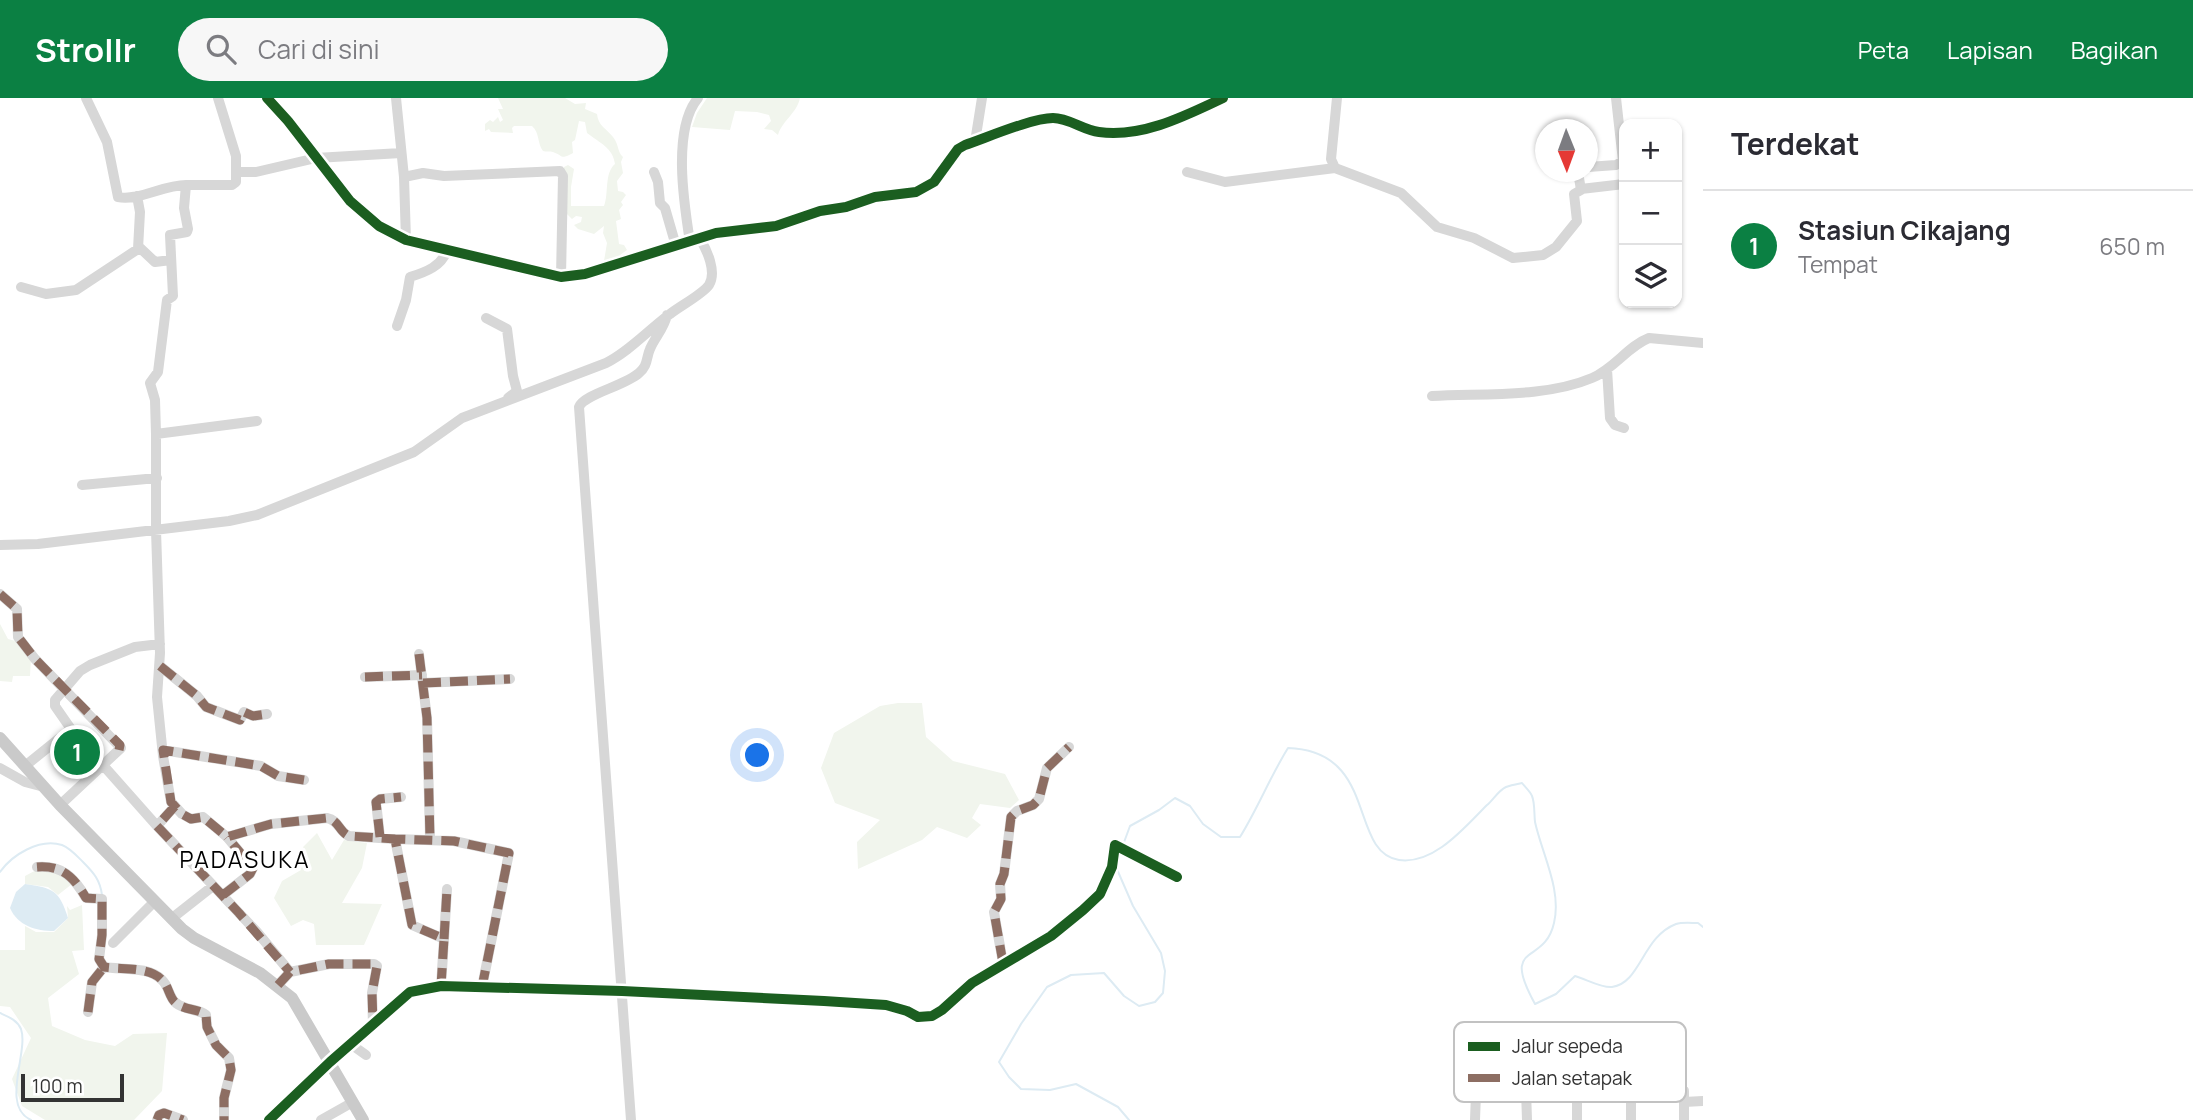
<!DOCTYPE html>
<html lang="id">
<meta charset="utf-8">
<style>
:root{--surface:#fff;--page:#f7f7f7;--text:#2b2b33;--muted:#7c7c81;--line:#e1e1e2;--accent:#0b8043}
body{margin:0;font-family:Manrope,sans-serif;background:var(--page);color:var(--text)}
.controls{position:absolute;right:21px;top:21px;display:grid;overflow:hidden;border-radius:14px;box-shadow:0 2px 5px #0004}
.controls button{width:63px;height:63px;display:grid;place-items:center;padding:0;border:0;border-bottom:2px solid var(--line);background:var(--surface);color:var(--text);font:35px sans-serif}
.compass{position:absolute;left:1535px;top:21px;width:63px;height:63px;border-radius:50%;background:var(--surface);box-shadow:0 2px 5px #0004;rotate:179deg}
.scale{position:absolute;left:21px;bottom:18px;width:103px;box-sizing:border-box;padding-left:7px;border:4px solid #333;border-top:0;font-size:19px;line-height:24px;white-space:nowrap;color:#333;-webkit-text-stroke:5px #fff;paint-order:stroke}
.you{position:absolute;left:758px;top:658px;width:24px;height:24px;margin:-18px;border:5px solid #fff;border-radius:50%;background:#1a73e8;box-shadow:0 0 0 10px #1a73e833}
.badge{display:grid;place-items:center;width:46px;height:46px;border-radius:50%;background:var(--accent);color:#fff;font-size:23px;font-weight:700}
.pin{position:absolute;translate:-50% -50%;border:4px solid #fff;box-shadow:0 2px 7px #0006}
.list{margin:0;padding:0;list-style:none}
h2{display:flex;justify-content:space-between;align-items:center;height:91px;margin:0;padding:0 28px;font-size:30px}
h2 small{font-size:23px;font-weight:400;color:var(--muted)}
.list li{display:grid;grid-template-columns:46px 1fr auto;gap:21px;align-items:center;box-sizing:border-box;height:112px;padding:0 28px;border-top:2px solid var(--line)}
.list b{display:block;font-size:26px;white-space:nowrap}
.list p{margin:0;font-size:23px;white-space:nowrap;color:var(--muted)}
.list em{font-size:23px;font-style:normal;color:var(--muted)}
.icon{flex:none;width:38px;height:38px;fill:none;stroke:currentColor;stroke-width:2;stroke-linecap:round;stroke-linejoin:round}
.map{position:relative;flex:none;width:1703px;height:1022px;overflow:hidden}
header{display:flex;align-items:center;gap:42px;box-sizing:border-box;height:98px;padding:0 35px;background:var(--accent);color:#fff}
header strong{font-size:33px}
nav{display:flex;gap:38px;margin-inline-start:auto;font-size:24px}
.search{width:490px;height:63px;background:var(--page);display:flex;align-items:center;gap:18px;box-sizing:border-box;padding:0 24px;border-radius:38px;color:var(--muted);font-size:26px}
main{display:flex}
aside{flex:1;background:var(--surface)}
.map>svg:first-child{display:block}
.green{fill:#f1f5ed}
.water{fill:#ddebf3}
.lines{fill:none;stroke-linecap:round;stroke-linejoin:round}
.stream{stroke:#ddebf3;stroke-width:2}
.minor{stroke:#d7d7d7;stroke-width:10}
.major{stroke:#cacaca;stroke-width:12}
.quiet{stroke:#8d6e63;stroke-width:9;stroke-dasharray:18 9;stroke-linecap:butt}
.cycleway-casing{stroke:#fff;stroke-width:15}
.cycleway{stroke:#1b5e20;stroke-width:10}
.labels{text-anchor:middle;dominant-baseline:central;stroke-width:7;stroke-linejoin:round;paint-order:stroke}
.quarter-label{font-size:23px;letter-spacing:2px;fill:#000;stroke:#fff}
.key{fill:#fff;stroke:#c2c2c2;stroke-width:2}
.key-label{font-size:19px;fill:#333}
</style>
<header>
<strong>Strollr</strong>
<div class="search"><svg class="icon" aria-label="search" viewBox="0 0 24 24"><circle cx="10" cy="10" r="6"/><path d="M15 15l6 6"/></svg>Cari di sini</div>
<nav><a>Peta</a><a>Lapisan</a><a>Bagikan</a></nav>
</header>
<main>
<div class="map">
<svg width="1703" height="1022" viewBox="0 0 1703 1022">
<rect width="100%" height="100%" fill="#fff"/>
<path class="green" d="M498,0H565L575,6L586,5L585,11L597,16C598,28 607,31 613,39C619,46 617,54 623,59L621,64L623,75L617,83L618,93L623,94L626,97L621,104L623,107L619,112L621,121L616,123L619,146L624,147L627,152L620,157L618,163L603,169L607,145L603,135L604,128L594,136L578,131L574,127L581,124L582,119L576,118L572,121L566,115L564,72V69L568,67L574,71L571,89V108H604C609,96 604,75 615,66C613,50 600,45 587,35L585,24L579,23L575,42L572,44L573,55C560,62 564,58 553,54C550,53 546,54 543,53C537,45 540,35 532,28H514L512,30L513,35L491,34L489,31L485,33V26L490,22L493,24L498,19L500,24L503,22L498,11H503Z
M707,0H800C797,15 782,23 778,37L772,32L764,31L771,23L769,17L757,14L735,13L730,32L692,29L697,15Z
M0,526L8,541L23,545L31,560L30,578H13L12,584L0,583Z
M898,605H922L926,639L953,663L1005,676L1019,702L1010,710L980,706L972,720L981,727L967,740L937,729L922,742L858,771L857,744L880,722L835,705L821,670L834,635L880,608Z
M317,735L332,762L344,742L367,745L362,770L342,805L382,806L364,847H316L314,826L303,822L291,828L274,800L282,783L301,772L303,749Z
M42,769L58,774L72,786L58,797L48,789L25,786V778Z
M82,807L84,852L72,853L79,876L48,900L52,928L85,942L115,948L133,936L167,935L162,993L134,1022H45L22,1008L12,981L31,940L10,909L0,908V852H25V828L36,834H54L68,820L67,808L70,812Z"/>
<path class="water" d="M25,786C53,790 59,792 68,820L54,833C36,833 18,828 10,810L16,794Z"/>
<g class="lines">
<path class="stream" d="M1123,747L1130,728L1159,712L1175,700L1190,708L1203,726L1221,739H1240C1258,710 1270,679 1288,650C1379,653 1348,754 1399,762C1434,767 1465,729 1487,707C1493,702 1499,692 1506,689C1511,687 1517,686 1522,685C1525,689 1530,693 1532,698C1535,705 1534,716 1535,724C1542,756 1562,792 1554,825C1544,869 1500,842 1535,906L1556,896L1575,878C1586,881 1601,890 1612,889C1641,885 1642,839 1676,826C1682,824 1691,825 1698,825L1703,829
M1116,769L1133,808L1161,855L1165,873L1163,895L1155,904L1139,908L1124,898L1104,875L1071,877L1047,889L1021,926L999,964L1009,979L1021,991L1050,992L1076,986L1118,1009L1129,1022
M0,774C12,757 39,740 62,747C70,750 77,758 83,764C94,775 100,782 102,797
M0,915C9,919 17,922 21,931C29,954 0,1008 31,1022"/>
<path class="minor" d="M86,0L107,44L118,99C139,103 163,87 186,87
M218,0L236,58V84L232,87H186L184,110L188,131L187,134L170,137L173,198L167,202L158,274L150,285L155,302L156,336V432L160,555L157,599L163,658L171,704L182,716L191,721L203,719L227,739L271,726L327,720C339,722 339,734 349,738L395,741
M267,0L288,23L350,103L379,128L406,142L561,179L585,176L716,135L776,128L820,113L846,109L875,99L916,94L934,84L958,51L965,47C986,40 1032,20 1053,20C1069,20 1083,32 1099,34C1142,40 1185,18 1223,0
M396,0L404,79L406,142
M1337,0L1331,61L1335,70L1401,95L1437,129L1474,140L1513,160L1543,157L1556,149L1577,123L1574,96L1581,92L1578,74
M975,44L982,0
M1588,69L1616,67L1623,63L1616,0
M238,74H256L316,60L401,55
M654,74L658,84L660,105L665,110L676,148
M1187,74L1225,84L1335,70
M404,79L423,75L444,78L560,73L563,78L561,179
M1581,91L1624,86
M690,144C684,106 672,31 698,0
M139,149L155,164L171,162
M21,189L46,196L76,192L138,151L140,114L137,98
M486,220L507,231L513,278L517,293L508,300
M397,228L406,202L410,179C426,174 442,168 447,152
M1607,271L1610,320L1615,327L1624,330
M1432,298C1482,295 1545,300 1592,280C1614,271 1628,248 1649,240L1703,245
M156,336L257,323
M82,387L157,380
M0,447L38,446L229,423L257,417L414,354L462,320L606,265C630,253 648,232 670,216C680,208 703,196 709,187C717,174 707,152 700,141
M0,496L17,511L18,539L35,561L121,650L60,707
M160,546L135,549L90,567L80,573L55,602V608L71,631L157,728L257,834L290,874
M419,556L427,620L430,741
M160,568L197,598L206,609L240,622L244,614L253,618L267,616
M365,579L422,577
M423,585L510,581
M163,652L261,668L278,678L304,682
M25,668L71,631
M0,670L25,684L44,689
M157,728L175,708
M380,739L376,704L380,701L401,699
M37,769C62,767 74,779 86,800L102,801V837L99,861L104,869C122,872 149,868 162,882C169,888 169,900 176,905C186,913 197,910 206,917L207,929L216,947L229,960L231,972L224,1000V1022
M223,797L250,776L253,770L227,739
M171,821L213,788
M444,841L447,791
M113,845L154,804
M1003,865L994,814L1001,801L1000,786L1004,776L1011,719L1017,713L1033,707L1039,701L1047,670L1069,649
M278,887L290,874L329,866H374L377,868L372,895L373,926
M441,888L444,841L412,827L395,741L454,743L509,755L482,889
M88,914L92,884L104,869
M352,947L366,957
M1526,992L1527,1022
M1577,992V1022
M1631,992V1022
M1684,1004L1703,1003
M157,1022L159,1017L164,1015L183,1022
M269,1022L330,964L410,894L441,888L622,893L824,903L886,907L907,913L918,919L932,918L942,912L972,885L1051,838L1083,812L1100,796L1112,769L1115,747L1177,779
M321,1022L353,1004
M631,1022L579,309C584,296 625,288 639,275C648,268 646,260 650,251C655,239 664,231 667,217
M1475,1022L1476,995L1483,992L1672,991L1684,993V1022"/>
<path class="major" d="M0,640L60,707L182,831L194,840L260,875L292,900L363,1022"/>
<path class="quiet" d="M0,496L17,511L18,539L35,561L120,647L119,652
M419,556L427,620L430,741
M160,568L197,598L206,609L240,622L244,614L253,618L267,616
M365,579L422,577
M423,585L510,581
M304,682L278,678L261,668L163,652L171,704L182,716L191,721L203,719L227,739L271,726L327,720C339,722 339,734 349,738L395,741
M175,708L157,728L239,815L290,874
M380,739L376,704L380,701L401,699
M37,769C62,767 74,779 86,800L102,801V837L99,861L104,869C122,872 149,868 162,882C169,888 169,900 176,905C186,913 197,910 206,917L207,929L216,947L229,960L231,972L224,1000V1022
M223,797L250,776L253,770L227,739
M444,841L447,791
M1003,865L994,814L1001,801L1000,786L1004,776L1011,719L1017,713L1033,707L1039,701L1047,670L1069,649
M278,887L290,874L329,866H374L377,868L372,895L373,926
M441,888L444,841L412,827L395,741L454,743L509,755L482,889
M88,914L92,884L104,869
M157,1022L159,1017L164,1015L183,1022"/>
<g class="cycleway-casing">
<path id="cycleway" d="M267,0L288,23L350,103L379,128L406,142L561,179L585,176L716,135L776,128L820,113L846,109L875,99L916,94L934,84L958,51L965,47C986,40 1032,20 1053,20C1069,20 1083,32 1099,34C1142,40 1185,18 1223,0
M269,1022L330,964L410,894L441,888L622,893L824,903L886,907L907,913L918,919L932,918L942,912L972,885L1051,838L1083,812L1100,796L1112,769L1115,747L1177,779"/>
</g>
<use href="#cycleway" class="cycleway"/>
</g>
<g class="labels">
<g class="quarter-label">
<text x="245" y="761">PADASUKA</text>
</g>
</g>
<rect x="1454" y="924" width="232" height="80" rx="10" class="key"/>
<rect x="1468" y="944" width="32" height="9" fill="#1b5e20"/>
<rect x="1468" y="976" width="32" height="8" fill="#8d6e63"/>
<g class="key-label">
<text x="1512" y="955">Jalur sepeda</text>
<text x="1512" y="987">Jalan setapak</text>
</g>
</svg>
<div class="controls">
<button>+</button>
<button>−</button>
<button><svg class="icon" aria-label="layers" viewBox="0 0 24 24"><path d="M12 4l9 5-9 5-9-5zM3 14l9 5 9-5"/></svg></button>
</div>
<svg class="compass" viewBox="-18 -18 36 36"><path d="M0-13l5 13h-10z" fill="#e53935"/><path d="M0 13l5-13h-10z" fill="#7c7c81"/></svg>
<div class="scale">100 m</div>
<div class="you"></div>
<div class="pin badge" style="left:77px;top:654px">1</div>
</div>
<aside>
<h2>Terdekat<small></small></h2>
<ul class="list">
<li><span class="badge">1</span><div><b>Stasiun Cikajang</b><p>Tempat</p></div><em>650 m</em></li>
</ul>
</aside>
</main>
